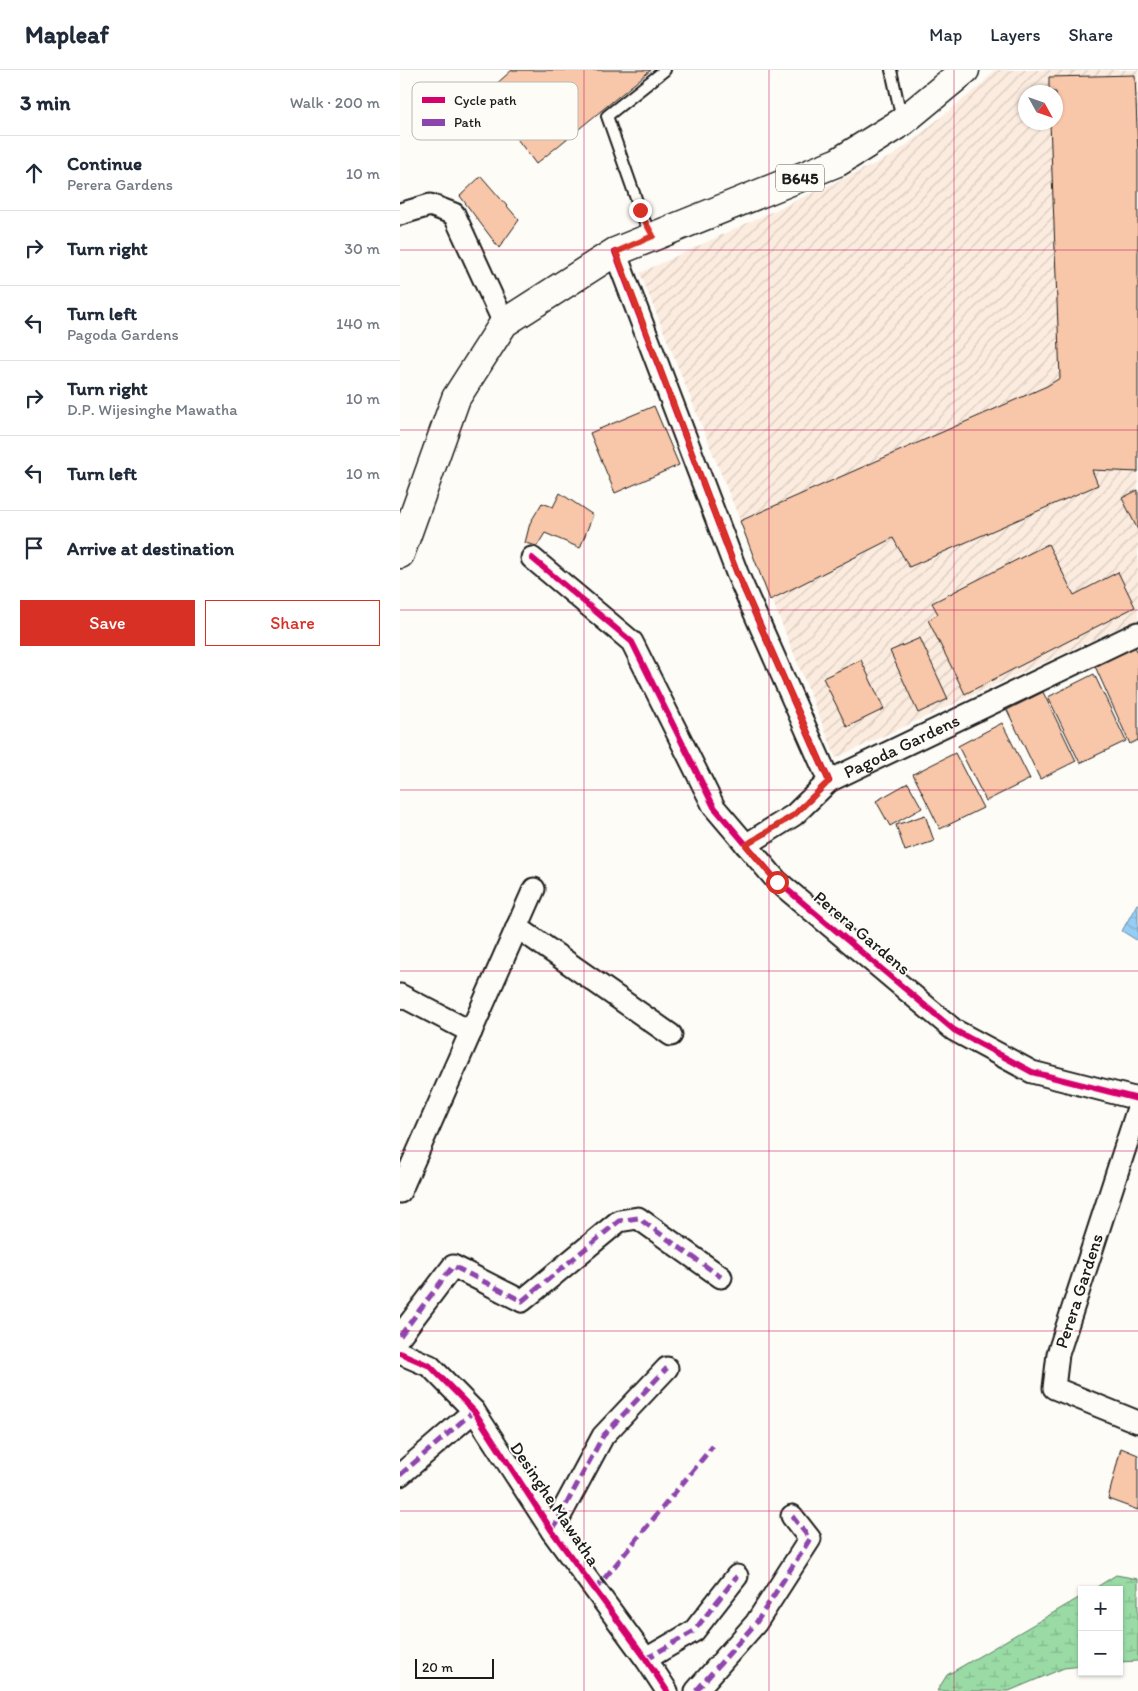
<!DOCTYPE html>
<meta charset="utf-8">
<style>
:root{--surface:#fff;--page:#f6f6f7;--text:#1f2937;--muted:#747a83;--line:#e0e1e3;--accent:#d93025}
body{margin:0;font-family:Itim,sans-serif;background:var(--page);color:var(--text)}
.controls{position:absolute;right:15px;bottom:15px;display:grid;overflow:hidden;border-radius:0px;box-shadow:0 1px 4px #0004}
.controls button{width:45px;height:45px;display:grid;place-items:center;padding:0;border:0;border-bottom:1px solid var(--line);background:var(--surface);color:var(--text);font:25px sans-serif}
.compass{position:absolute;left:618px;top:15px;width:45px;height:45px;border-radius:50%;background:var(--surface);box-shadow:0 1px 4px #0004;rotate:130deg}
.scale{position:absolute;left:15px;bottom:12px;width:79px;box-sizing:border-box;padding-left:5px;border:2px solid #1c1c1c;border-top:0;font-size:14px;line-height:18px;white-space:nowrap;color:#1c1c1c;-webkit-text-stroke:4px #fdfcf7;paint-order:stroke}
.stop{position:absolute;width:15px;height:15px;margin:-11px;border:4px solid #d93025;border-radius:50%;background:#fff}
.stop.end{background:#d93025;border-color:#fff;box-shadow:0 1px 5px #0008}
.list{margin:0;padding:0;list-style:none}
h2{display:flex;justify-content:space-between;align-items:center;height:65px;margin:0;padding:0 20px;font-size:21px}
h2 small{font-size:16px;font-weight:400;color:var(--muted)}
.list li{display:grid;grid-template-columns:32px 1fr auto;gap:15px;align-items:center;box-sizing:border-box;height:75px;padding:0 20px;border-top:1px solid var(--line)}
.list b{display:block;font-size:19px;white-space:nowrap}
.list p{margin:0;font-size:16px;white-space:nowrap;color:var(--muted)}
.list em{font-size:16px;font-style:normal;color:var(--muted)}
.actions{display:flex;gap:10px;padding:15px 20px}
.actions a{flex:1;padding:11px 0;border:1px solid var(--accent);border-radius:0px;text-align:center;font-size:18px;color:var(--accent)}
.actions .main{background:var(--accent);color:#fff}
.icon{flex:none;width:28px;height:28px;fill:none;stroke:currentColor;stroke-width:2;stroke-linecap:round;stroke-linejoin:round}
.map{position:relative;flex:none;width:738px;height:1621px;overflow:hidden}
header{display:flex;align-items:center;gap:30px;box-sizing:border-box;height:70px;padding:0 25px;background:var(--surface);border-bottom:1px solid var(--line)}
header strong{font-size:24px}
nav{display:flex;gap:28px;margin-inline-start:auto;font-size:18px}
main{display:flex}
aside{flex:1;background:var(--surface)}
.map>svg:first-child{display:block}
.industrial{fill:url(#industrial-furrows);fill-rule:evenodd}
.wetland{fill:url(#wetland-marsh);stroke:#5a7b60}
.water{fill:url(#water-waves);stroke:#65869e}
.building{fill:#f8c6a8;stroke:#1c1c1c}
.lines{fill:none;stroke-linecap:round;stroke-linejoin:round}
.service-casing{stroke:#1c1c1c;stroke-width:14}
.minor-casing{stroke:#1c1c1c;stroke-width:25}
.primary-casing{stroke:#1c1c1c;stroke-width:31}
.service{stroke:#fdfcf7;stroke-width:10}
.minor{stroke:#fdfcf7;stroke-width:21}
.primary{stroke:#fdfcf7;stroke-width:28}
.quiet{stroke:#8e44ad;stroke-width:5;stroke-dasharray:10 5;stroke-linecap:butt}
.cycleway-casing{stroke:#fdfcf7;stroke-width:9}
.cycleway{stroke:#d6006c;stroke-width:6}
.route{stroke:#d93025;stroke-width:6}
.grid{fill:none;stroke:#c2185b;stroke-width:1;stroke-opacity:0.55}
.labels{text-anchor:middle;dominant-baseline:central;stroke-width:4;stroke-linejoin:round;paint-order:stroke}
.shield{fill:#fdfcf7;stroke:#605f5e;stroke-width:1}
.shield-label{font-size:16px;font-weight:bold;fill:#1c1c1c}
.street-label{font-size:18px;fill:#1c1c1c;stroke:#fdfcf7}
.key{fill:#fdfcf7;stroke:#bab9b5;stroke-width:1}
.key-label{font-size:14px;fill:#1c1c1c}
</style>
<header>
<strong>Mapleaf</strong>
<nav><a>Map</a><a>Layers</a><a>Share</a></nav>
</header>
<main>
<aside>
<h2>3 min<small>Walk · 200 m</small></h2>
<ul class="list">
<li><svg class="icon" aria-label="ahead" viewBox="0 0 24 24"><path d="M12 20V5M6 11l6-6 6 6"/></svg><div><b>Continue</b><p>Perera Gardens</p></div><em>10 m</em></li>
<li><svg class="icon" aria-label="right" viewBox="0 0 24 24"><path d="M7 20v-9h11M14 6l5 5-5 5"/></svg><div><b>Turn right</b></div><em>30 m</em></li>
<li><svg class="icon" aria-label="left" viewBox="0 0 24 24"><path d="M17 20v-9H6M10 6l-5 5 5 5"/></svg><div><b>Turn left</b><p>Pagoda Gardens</p></div><em>140 m</em></li>
<li><svg class="icon" aria-label="right" viewBox="0 0 24 24"><path d="M7 20v-9h11M14 6l5 5-5 5"/></svg><div><b>Turn right</b><p>D.P. Wijesinghe Mawatha</p></div><em>10 m</em></li>
<li><svg class="icon" aria-label="left" viewBox="0 0 24 24"><path d="M17 20v-9H6M10 6l-5 5 5 5"/></svg><div><b>Turn left</b></div><em>10 m</em></li>
<li><svg class="icon" aria-label="arrive" viewBox="0 0 24 24"><path d="M6 21V4h12l-3 4 3 4H6"/></svg><div><b>Arrive at destination</b></div></li>
</ul>
<div class="actions"><a class="main">Save</a><a>Share</a></div>
</aside>
<div class="map">
<svg width="738" height="1621" viewBox="0 0 738 1621">
<defs>
<pattern id="industrial-furrows" width="10" height="10" patternUnits="userSpaceOnUse" patternTransform="scale(1.25)"><rect width="10" height="10" fill="#fcecdf"/><path d="M-1 1l2-2M0 10L10 0M9 11l2-2" fill="none" stroke="#d7cabf"/></pattern>
<pattern id="wetland-marsh" width="20" height="14" patternUnits="userSpaceOnUse" patternTransform="scale(1.25)"><rect width="20" height="14" fill="#99daa5"/><path d="M1 5h8M5 5V1M11 12h8M15 12V8" fill="none" stroke="#83ba8d"/></pattern>
<pattern id="water-waves" width="16" height="10" patternUnits="userSpaceOnUse" patternTransform="scale(1.25)"><rect width="16" height="10" fill="#95cdf4"/><path d="M0 5q4-4 8 0t8 0" fill="none" stroke="#80afd1"/></pattern>
</defs>
<rect width="100%" height="100%" fill="#fdfcf7"/>
<filter id="ink" filterUnits="userSpaceOnUse"><feTurbulence type="fractalNoise" baseFrequency=".02" numOctaves="2"/><feDisplacementMap in="SourceGraphic" scale="10" xChannelSelector="R" yChannelSelector="G"/><feConvolveMatrix kernelMatrix="1 2 1 2 8 2 1 2 1" color-interpolation-filters="sRGB"/></filter>
<g filter="url(#ink)">
<path class="industrial" d="M595,0H738V549L436,688L240,203L494,85L581,15ZM626,22H656V52H626Z"/>
<path class="wetland" d="M716,1505L738,1509V1591L719,1592V1520H692Z
M682,1526V1596L664,1598L609,1621H537L547,1605Z"/>
<path class="water" d="M737,834H738V871L722,861Z"/>
<path class="building" d="M112,0H251L136,94L84,25Z
M735,5L738,82V402L692,400L698,415L509,497L493,468L370,530L340,451L647,316L660,308L650,52H656V22H649V7Z
M81,106L119,150L99,178L60,126Z
M254,336L279,395L215,423L190,363Z
M738,420V460L722,428Z
M160,423L193,445L180,478L145,463L137,476L125,473L130,453L142,433L153,437Z
M648,474L674,525L718,502L735,537L565,624L528,550L538,544L532,533Z
M520,568L548,629L518,643L490,581Z
M734,575L738,583V670L730,674L694,594Z
M461,590L484,639L447,657L423,608Z
M694,604L726,671L680,693L648,627Z
M643,622L676,691L640,709L607,640Z
M602,653L630,709L586,731L558,676Z
M555,683L583,738L540,759L513,704Z
M508,713L522,738L490,756L476,731Z
M525,745L534,771L505,781L496,755Z
M721,1378L738,1385V1440L708,1429Z"/>
<g class="lines">
<g class="service-casing">
<path id="service" d="M491,0L502,50
M252,166L239,140H240L207,46L265,0"/>
</g>
<g class="minor-casing">
<g id="minor">
<path d="M0,144L30,135L54,144L104,253"/>
<path d="M215,182L337,503L429,711"/>
<path d="M132,488L232,572L314,737L377,811L554,960L632,1002L738,1029"/>
<path id="s1" d="M346,775L394,745L429,711L738,563"/>
<path d="M117,857L271,965"/>
<path d="M0,925L71,962"/>
<path d="M738,1038L658,1284L654,1318L738,1352"/>
<path d="M0,1122L134,819"/>
<path d="M0,1266L53,1196L122,1231L219,1151L238,1148L321,1207"/>
<path d="M0,1283L30,1296L74,1341L152,1461L246,1589L267,1621"/>
<path d="M0,1405L74,1341"/>
<path d="M152,1461L203,1366L267,1298"/>
<path d="M246,1589L294,1561L337,1506"/>
<path d="M296,1621L356,1553L410,1469L392,1446"/>
</g>
</g>
<g class="primary-casing">
<path id="primary" d="M0,484L56,328L104,253L215,182L438,92L502,52L565,0"/>
</g>
<use href="#service" class="service"/>
<use href="#minor" class="minor"/>
<use href="#primary" class="primary"/>
<path class="quiet" d="M346,775L394,745L429,711
M0,1266L53,1196L122,1231L219,1151L238,1148L321,1207
M0,1405L74,1341
M152,1461L203,1366L267,1298
M195,1520L313,1376
M246,1589L294,1561L337,1506
M296,1621L356,1553L410,1469L392,1446"/>
<g class="cycleway-casing">
<path id="cycleway" d="M215,182L337,503L429,711
M132,488L232,572L314,737L377,811L554,960L632,1002L738,1029
M0,1283L30,1296L74,1341L152,1461L246,1589L267,1621"/>
</g>
<use href="#cycleway" class="cycleway"/>
</g>
</g>
<g class="lines" filter="url(#ink)">
<path class="route" d="M240,140H239L253,166L216,182L337,503L429,711L394,745L346,775L377,812"/>
</g>
<path class="grid" d="M184,0V1621M369,0V1621M554,0V1621M0,180H738M0,360H738M0,540H738M0,720H738M0,901H738M0,1081H738M0,1261H738M0,1441H738"/>
<g class="labels">
<rect class="shield" x="376" y="94.5" width="48" height="27" rx="4"/>
<g class="shield-label">
<text x="400" y="108">B645</text>
</g>
<g class="street-label">
<text stroke="none"><textPath href="#s1" startOffset="186">Pagoda Gardens</textPath></text>
<text transform="translate(462 863) rotate(40)">Perera Gardens</text>
<text transform="translate(679 1221) rotate(-72)">Perera Gardens</text>
<text transform="translate(155 1434) rotate(56)">Desinghe Mawatha</text>
</g>
</g>
<rect x="12" y="12" width="166" height="58" rx="8" class="key"/>
<rect x="22" y="27" width="23" height="6" fill="#d6006c"/>
<rect x="22" y="49" width="23" height="7" fill="#8e44ad"/>
<g class="key-label">
<text x="54" y="35">Cycle path</text>
<text x="54" y="57">Path</text>
</g>
</svg>
<div class="controls">
<button>+</button>
<button>−</button>
</div>
<svg class="compass" viewBox="-18 -18 36 36"><path d="M0-13l5 13h-10z" fill="#e53935"/><path d="M0 13l5-13h-10z" fill="#747a83"/></svg>
<div class="scale">20 m</div>
<div class="stop" style="left:377px;top:812px"></div>
<div class="stop end" style="left:240px;top:140px"></div>
</div>
</main>
